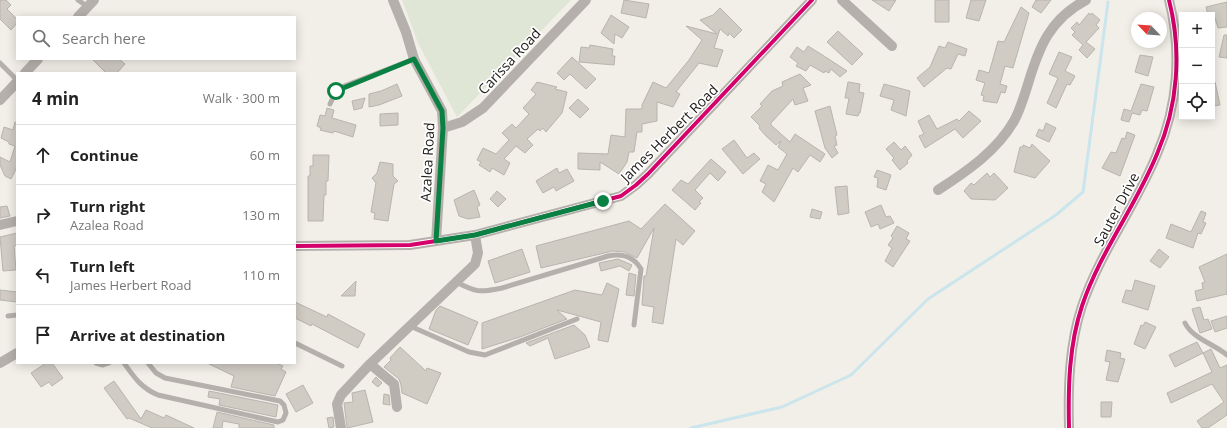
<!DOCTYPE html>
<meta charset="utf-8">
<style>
:root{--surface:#fff;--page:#f6f6f6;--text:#222;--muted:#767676;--line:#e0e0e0}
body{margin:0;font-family:"Open Sans",sans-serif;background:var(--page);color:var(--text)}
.controls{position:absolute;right:12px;top:12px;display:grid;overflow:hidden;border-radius:0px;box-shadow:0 2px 10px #0003}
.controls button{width:36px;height:36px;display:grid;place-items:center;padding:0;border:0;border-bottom:1px solid var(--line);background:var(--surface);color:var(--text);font:20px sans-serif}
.compass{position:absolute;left:1131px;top:12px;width:36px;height:36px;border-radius:50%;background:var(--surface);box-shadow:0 2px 10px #0003;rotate:295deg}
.stop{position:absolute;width:12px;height:12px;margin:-9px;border:3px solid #0b8043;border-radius:50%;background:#fff}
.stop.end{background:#0b8043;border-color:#fff;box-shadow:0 1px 4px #0008}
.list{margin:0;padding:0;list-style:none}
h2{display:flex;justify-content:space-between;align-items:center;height:52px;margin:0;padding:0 16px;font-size:17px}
h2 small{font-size:13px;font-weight:400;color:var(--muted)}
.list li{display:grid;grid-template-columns:26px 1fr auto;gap:12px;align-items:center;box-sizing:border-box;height:60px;padding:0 16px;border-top:1px solid var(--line)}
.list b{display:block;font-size:15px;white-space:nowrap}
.list p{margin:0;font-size:13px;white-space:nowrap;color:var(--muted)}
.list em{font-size:13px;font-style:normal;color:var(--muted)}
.icon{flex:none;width:22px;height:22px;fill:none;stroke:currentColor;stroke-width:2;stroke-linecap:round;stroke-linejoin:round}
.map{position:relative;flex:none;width:1227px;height:428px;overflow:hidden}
.search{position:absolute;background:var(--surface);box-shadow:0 2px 10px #0003;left:16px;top:16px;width:280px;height:44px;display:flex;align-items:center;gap:10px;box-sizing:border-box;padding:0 14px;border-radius:0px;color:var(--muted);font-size:15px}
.panel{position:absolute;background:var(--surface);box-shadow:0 2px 10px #0003;left:16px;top:72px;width:280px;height:292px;border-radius:0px}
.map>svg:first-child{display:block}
.green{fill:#dfe6d5}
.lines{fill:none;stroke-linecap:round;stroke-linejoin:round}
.stream{stroke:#cae5ec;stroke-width:3}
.building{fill:#d0cbc3;stroke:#b7b5af}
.lane{stroke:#b6b0ac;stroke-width:5}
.street{stroke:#b6b0ac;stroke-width:10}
.cycleway-casing{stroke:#fff;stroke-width:6}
.cycleway{stroke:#d6006c;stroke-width:4}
.route{stroke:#0b8043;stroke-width:5}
.labels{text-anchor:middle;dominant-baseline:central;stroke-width:3.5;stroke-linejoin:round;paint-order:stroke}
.street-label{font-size:14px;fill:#23211d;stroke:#fff}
</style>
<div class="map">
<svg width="1227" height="428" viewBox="0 0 1227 428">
<rect width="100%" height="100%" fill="#f2efe8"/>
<path class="green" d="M402,0H571L457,117L418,43Z"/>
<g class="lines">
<path class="stream" d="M691,428L782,407L851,375L928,299L1056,215L1083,192L1108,2"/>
</g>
<path class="building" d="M0,0H6L11,5L7,9L17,19V23L11,30L0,19Z
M624,0L649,4L646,18L621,13Z
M872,0H896L889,11Z
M935,0H949V22H935Z
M971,0H986L979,21L966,18Z
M1036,0H1051L1041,13L1032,7Z
M1227,2V27L1218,28L1214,15H1208L1206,7Z
M1021,7L1029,13L1013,68L1005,66L1000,84L1007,86L1005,93L1001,92L997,103L983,101L984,96L981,95L985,83L976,80L979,70L989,73L998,41L1004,42Z
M720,8L742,30L734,38L729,33L728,36L720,29L714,48L723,50L717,67L699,63L676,92L680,94L673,107L657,102V121L642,124V132H637L634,152H629L627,162L619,174L600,162V170L578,169V153L608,154L611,135L625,137L626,109H642V105L653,82L666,88L689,60L702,40L686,26L717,34L700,20L713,15Z
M1089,13L1091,15L1092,13L1100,20L1096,25L1099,28L1086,42L1095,49L1087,58L1079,50L1083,45L1072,35L1075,32L1071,28L1077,22L1079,25Z
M611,15L629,27L622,38L615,34L614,44L601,33Z
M838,31L863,54L852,65L827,42Z
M1224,35H1227V58L1219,57Z
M948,42L967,49L965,56L958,54L951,69L947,68L924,87L917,78L930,67L939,46L945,48Z
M590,45L613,49L612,56H615L614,65L579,62L581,47L589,48Z
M808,46L824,56L847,71L840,77L831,69L829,73L825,71L824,73L810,65L806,71L796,66L798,63L790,57L797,47L804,52Z
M1059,52L1072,57L1065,71L1075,76L1070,85L1067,84L1056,108L1047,103L1058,78L1049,74Z
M1140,55L1153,57L1148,76L1135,72Z
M572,57L596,79L586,89L570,74L564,80L557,73Z
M92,59H119L125,64L117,73H106Z
M800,74L811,85L803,88L808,101L795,105L793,99L771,123V125L790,142L795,134L825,154L820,162L810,155L798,172L793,168L774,202L762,192L766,184L760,181L768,165L778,170L787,154L778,147L781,141L776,145L766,136L759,128L760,126L751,117L762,106L760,104L772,91L783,86L782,82Z
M537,82L557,87L555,89L567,92L562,113L546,132L543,128L540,131L538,129L527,139L533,145L525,153L516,146L504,159L510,163L504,175L492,168L490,172L479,165L481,162L477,160L483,148L496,154L509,140L502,133L512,124L516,128L529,114L523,108L536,94L531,90Z
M848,82L860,84L859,92L864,93L860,113H859L858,116L846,114L849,98H845Z
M1212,82H1215L1220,105L1213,106Z
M397,84L402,96L379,105L369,107V94L381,91Z
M884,84L910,91L906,116L891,110L894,100L880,96Z
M1141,84L1154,87L1147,111L1142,110L1140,115L1132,113L1129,122L1121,120L1124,109L1131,111Z
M365,98L362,108L354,110L352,101Z
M578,99L589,109L580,118L569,108Z
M830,106L837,135L835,136L837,145L834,146L838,153L832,158L825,148L815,111Z
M327,108L334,110L332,118L356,125L353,137L334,131L333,133L328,132L320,130L321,128L317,126L320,115L325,116Z
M969,111L981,121L963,138L955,129L925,148L919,136L924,134L918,121L929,115L937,129L957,119L959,121Z
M398,113V125L380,126V114Z
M15,122L17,123V167L11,179L5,176L0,165V157L10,162L15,146L9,144V142L1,138L4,127L13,130Z
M1046,123L1056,128L1049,142L1036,136L1039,129L1043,131Z
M1127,132L1135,135L1120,176L1102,168L1111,152L1116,153L1122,138L1125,139Z
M734,140L747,158L754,153L760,159L743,174L722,149Z
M894,142L901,150L905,146L912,155L907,161L908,163L900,170L892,160L894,158L886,149Z
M1032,144L1050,161L1035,178L1014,172L1020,147H1023V145L1030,148Z
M313,155H329L328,181H326V195H324L323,221H308V176H310V166H313Z
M711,159L726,172L718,181L710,173L695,190L703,198L699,202L701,203L695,210L672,190L681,180L688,184Z
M380,162L393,164V176L398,181L394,184L388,221L374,219L375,213L371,212L376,183L372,178L377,173Z
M557,168L559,173L567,169L574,181L556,191L554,187L543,193L536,181Z
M877,170L891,175L886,190L877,187L878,178L874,177Z
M987,173L990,177L994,173L1008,188L995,200L971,199L964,191L971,183L974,185Z
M847,186L849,213L838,215L835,187Z
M474,190L480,205L477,207L480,217L468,219L459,216L454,200Z
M497,191L506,199L498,207L490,199Z
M665,204L695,231L683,245L676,239L663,324L652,322L654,307L642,305L644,276H646L654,228L637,258L624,252L613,251L541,268L536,246L629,221L641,229Z
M881,205L886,217L890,216L894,223L880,229L878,224L871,227L865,212Z
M7,206L10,216L0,218V207Z
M812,209L822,212L820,219L810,217Z
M1201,211L1206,213L1203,222L1206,223L1201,234L1198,233L1193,248L1166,238L1171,224L1191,232Z
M897,226L909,233L906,239L910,241L893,267L885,261L892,248L888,245L893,238L891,236Z
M17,233V245L14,246L16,270L3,271L0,237Z
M522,249L530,272L495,283L488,261Z
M1159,249L1169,257L1160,268L1150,261Z
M1227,254V294L1197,301L1195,291L1203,289L1202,283L1205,282L1199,267Z
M618,259L632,265L629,271L620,266L601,271L599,263Z
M629,273L636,275L634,296L626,295Z
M1135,280L1155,286L1148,310L1122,302L1126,290L1132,291Z
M356,281L355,296H341Z
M607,283L619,289L608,342L598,340L601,322L557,310L567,319L520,337L482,349V323L575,290L602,295Z
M0,290L17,292V302L0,300Z
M295,302L327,317L328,314L365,334L358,348L312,324L311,326L295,318Z
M440,306L478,322L468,345L429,329L436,310Z
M1200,307L1204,320L1208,319L1212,329L1200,333L1192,309Z
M1227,316V328L1215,332L1211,321Z
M1145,322L1156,327L1145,349L1134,344L1141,325L1143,326Z
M574,325L585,335L590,347L555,359L548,338L530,346L526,343Z
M1197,342L1203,353L1175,367L1169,355Z
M400,347L426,371L427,368L441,373L427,404L402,393L401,385L399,379L384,367L391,360L390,358Z
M1211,349L1220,368L1227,365V415L1208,428H1202L1197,421L1224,402L1212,384L1171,403L1167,393L1212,372L1203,353Z
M1107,350L1121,353L1120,358L1125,359L1118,382L1106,380L1110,362L1105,361Z
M46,363H52L63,378L52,386L49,382L41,387L31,373Z
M207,363H276L283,366L281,369L286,372L275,396L231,387L234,376Z
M376,377L382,383L378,387L372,382Z
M114,381L141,419L146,410L164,418L166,415L194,428H152L129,418L127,419L104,388Z
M303,385L313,403L296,412L286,394Z
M365,390L373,422L347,428L344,403L353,402L352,393Z
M209,391L278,405L276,417L219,405L220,399L208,397Z
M384,394L389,395L390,405L383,404Z
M1101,402H1112L1111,417H1101Z
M217,412L274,425V428H239V424L223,421L222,428H213Z
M333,417L334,427L329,428L327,418Z"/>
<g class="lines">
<path class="lane" d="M78,0L88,7
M0,63L17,80
M330,104L336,91L339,88L414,59
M456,282C476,292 479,293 502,288L608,256C622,253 634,257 641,269L634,325
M8,316L17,315
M1185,323C1192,338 1214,344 1227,355
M410,326L469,352L485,355L577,319
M295,343L342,366
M96,363L103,365L109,363
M124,363C134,377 141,388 158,395L278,422L283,420L286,413L284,405L280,401L165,378L156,373L148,363"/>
<path class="street" d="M393,0L406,32L414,59L442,111L443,128L436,241
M842,0L892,46
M78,17L94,0
M25,73L38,59
M0,100L17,82
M443,128L462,122L483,108L586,0
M938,190C966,172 997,151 1014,121C1020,110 1024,97 1028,84C1039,47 1050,19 1086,0
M0,225L17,221
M295,246L410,245L475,235L621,196L636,185L648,174L812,0
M0,363L17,353
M370,364L394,384L397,407
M341,428L337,404L341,395L370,364L475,264L478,253L475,235
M1069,428C1068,387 1069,345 1082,306C1100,252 1136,206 1157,154C1178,106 1182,51 1169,0"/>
<g class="cycleway-casing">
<path id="cycleway" d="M295,246L410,245L475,235L621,196L636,185L648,174L812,0
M1069,428C1068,387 1069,345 1082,306C1100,252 1136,206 1157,154C1178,106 1182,51 1169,0"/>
</g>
<use href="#cycleway" class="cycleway"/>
</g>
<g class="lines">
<path class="route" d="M336,91L414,59L442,111L443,128L436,241L475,235L603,201"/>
</g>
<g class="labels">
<g class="street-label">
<text transform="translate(509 61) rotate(-47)">Carissa Road</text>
<text transform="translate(669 133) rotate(-45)">James Herbert Road</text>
<text transform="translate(427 162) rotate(-87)">Azalea Road</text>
<text transform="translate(1116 209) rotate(-62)">Sauter Drive</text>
</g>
</g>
</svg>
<div class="controls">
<button>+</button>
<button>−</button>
<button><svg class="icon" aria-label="locate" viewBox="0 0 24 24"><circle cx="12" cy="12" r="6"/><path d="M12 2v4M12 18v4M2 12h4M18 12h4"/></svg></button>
</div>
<svg class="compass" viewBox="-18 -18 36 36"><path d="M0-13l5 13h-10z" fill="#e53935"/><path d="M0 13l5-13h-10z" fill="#767676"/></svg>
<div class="stop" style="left:336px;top:91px"></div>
<div class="stop end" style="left:603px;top:201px"></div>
<div class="search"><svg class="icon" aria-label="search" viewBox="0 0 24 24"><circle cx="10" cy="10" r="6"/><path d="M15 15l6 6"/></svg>Search here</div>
<section class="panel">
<h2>4 min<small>Walk · 300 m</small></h2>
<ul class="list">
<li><svg class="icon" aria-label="ahead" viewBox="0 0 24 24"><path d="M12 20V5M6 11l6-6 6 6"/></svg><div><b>Continue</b></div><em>60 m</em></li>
<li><svg class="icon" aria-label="right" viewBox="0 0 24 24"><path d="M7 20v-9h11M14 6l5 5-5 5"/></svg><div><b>Turn right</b><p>Azalea Road</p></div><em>130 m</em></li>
<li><svg class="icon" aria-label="left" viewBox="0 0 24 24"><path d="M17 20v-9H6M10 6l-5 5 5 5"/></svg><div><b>Turn left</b><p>James Herbert Road</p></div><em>110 m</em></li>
<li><svg class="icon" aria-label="arrive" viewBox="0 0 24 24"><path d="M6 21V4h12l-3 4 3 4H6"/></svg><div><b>Arrive at destination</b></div></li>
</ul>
</section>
</div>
